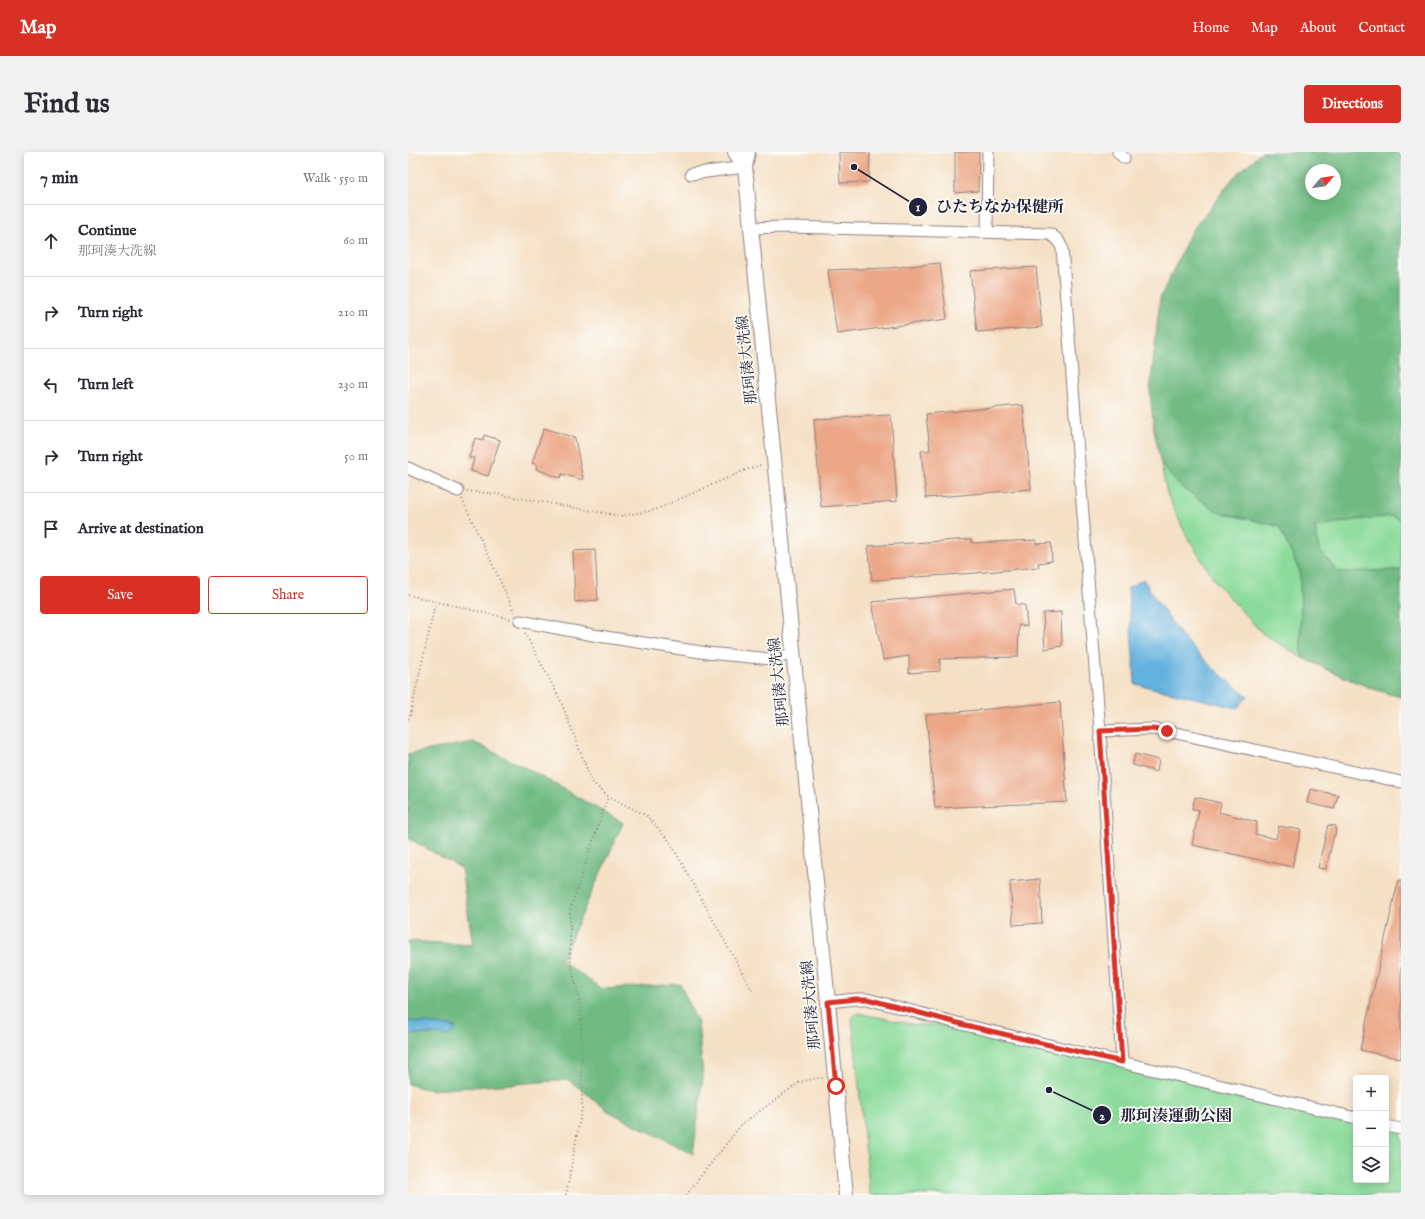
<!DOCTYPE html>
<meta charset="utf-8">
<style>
:root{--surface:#fff;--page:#f2f2f3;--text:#2b2b33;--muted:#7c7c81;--line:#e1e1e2;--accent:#d93025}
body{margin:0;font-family:"IM FELL English","Noto Serif JP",serif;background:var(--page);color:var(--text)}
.controls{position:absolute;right:12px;bottom:12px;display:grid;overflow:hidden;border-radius:4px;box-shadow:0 2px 10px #0003}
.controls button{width:36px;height:36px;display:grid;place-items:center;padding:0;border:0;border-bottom:1px solid var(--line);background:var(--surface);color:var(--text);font:20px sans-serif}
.compass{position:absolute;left:897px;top:12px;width:36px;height:36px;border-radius:50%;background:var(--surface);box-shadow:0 2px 10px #0003;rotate:61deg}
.stop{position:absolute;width:12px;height:12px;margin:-9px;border:3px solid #d93025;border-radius:50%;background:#fff}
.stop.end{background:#d93025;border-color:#fff;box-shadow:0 1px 4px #0008}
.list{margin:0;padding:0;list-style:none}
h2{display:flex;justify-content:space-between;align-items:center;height:52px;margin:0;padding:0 16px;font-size:17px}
h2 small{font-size:13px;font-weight:400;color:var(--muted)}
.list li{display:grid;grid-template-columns:26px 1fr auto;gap:12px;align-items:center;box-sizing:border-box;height:72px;padding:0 16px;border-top:1px solid var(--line)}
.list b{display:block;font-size:15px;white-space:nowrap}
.list p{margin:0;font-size:13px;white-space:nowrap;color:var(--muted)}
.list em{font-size:13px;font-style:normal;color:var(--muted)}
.actions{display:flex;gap:8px;padding:12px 16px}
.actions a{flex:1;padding:9px 0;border:1px solid var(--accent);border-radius:4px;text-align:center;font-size:14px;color:var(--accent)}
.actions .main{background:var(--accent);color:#fff}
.icon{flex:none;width:22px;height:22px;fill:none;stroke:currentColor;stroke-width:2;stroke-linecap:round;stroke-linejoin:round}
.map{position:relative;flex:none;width:993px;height:1043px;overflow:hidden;border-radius:4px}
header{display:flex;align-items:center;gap:24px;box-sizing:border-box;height:56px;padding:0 20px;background:var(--accent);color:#fff}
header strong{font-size:19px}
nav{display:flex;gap:22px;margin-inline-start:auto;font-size:14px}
.intro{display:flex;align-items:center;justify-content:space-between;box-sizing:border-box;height:96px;padding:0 24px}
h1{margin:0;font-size:28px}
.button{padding:10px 18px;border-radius:4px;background:var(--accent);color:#fff;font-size:14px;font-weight:700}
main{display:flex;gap:24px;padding:0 24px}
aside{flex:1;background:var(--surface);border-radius:4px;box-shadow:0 2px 10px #0003}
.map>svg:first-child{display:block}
.green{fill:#8cdb9b;stroke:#577e6b}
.forest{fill:#71bb83;stroke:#4a6e5f;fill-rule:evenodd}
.water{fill:#64b1de;stroke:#436a8c}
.building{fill:#eca787}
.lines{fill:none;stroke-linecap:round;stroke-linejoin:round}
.minor-casing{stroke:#8c8180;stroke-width:13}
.major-casing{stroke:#8c8180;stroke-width:16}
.path{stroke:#8c8180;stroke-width:2;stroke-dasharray:1 3;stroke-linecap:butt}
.minor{stroke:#fff;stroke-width:11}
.major{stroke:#fff;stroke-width:14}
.route{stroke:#d93025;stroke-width:5}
.labels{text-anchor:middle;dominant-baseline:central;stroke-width:3.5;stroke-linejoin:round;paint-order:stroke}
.street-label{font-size:15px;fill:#22223b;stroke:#fdfcf7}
.leader{fill:none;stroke:#22223b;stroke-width:1.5}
.callout-dot{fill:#22223b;stroke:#fdfcf7;stroke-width:1.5}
.mark-label{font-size:12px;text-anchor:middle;font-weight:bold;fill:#fff}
.callout-label{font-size:16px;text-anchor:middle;font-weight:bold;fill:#22223b;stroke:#fdfcf7;stroke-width:3.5;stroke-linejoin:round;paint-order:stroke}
</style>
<header>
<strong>Map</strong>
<nav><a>Home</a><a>Map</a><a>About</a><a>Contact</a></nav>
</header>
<div class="intro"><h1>Find us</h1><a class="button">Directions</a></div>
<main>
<aside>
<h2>7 min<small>Walk · 550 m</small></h2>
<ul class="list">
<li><svg class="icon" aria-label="ahead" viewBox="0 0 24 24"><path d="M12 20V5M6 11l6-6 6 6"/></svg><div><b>Continue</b><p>那珂湊大洗線</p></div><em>60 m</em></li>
<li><svg class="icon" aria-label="right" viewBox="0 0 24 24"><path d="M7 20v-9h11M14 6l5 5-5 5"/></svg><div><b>Turn right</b></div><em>210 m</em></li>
<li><svg class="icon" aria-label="left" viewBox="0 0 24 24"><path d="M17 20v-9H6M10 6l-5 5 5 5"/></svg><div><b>Turn left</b></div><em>230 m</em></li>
<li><svg class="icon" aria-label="right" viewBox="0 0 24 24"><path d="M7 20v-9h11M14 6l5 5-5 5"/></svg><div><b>Turn right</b></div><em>50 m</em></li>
<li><svg class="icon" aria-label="arrive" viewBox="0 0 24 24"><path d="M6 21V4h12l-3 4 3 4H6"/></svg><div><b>Arrive at destination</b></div></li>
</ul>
<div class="actions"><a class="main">Save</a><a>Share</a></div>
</aside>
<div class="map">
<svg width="993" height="1043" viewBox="0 0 993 1043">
<rect width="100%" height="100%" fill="#fdfcf7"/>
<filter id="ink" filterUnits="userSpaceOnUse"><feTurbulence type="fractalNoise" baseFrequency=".025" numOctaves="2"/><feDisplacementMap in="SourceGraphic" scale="8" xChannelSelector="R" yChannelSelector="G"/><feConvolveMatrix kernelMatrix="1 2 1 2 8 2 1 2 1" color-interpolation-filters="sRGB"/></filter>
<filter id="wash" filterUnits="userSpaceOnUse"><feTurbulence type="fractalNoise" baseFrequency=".012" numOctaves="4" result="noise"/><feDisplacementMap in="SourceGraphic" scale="16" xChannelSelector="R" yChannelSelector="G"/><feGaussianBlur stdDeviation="0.9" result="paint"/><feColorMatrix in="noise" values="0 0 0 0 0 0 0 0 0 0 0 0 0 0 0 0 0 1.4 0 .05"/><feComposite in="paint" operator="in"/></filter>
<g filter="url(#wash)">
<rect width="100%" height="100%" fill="#f5e0c5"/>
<path class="green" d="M753,312L772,334L810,360L871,374L892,420L893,493L895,506L854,481L810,433L779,385L759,342Z
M984,364L993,368V418L930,420L911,398L907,374L954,367Z
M450,861L507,873H557L948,966V1028H978V974L993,977V1043H462L444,865Z"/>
<path class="forest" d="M854,0H993V368L984,364L954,367L907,375L911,398L930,420L993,418V545C959,537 927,521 895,506L893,493L892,420L871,374L810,360L772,334L753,312L746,278L742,240L752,146L783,80L826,25ZM903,18H927V42H903Z
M65,590L120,617L215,671L153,809L194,837L272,832L290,871L295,926L285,1002L200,959L161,928L22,938L0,932V789L65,793L53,716L0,686V602Z"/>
<path class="water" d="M735,427C743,439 749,450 757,461C779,494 808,521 840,544L829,556L727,532L720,436Z
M0,869L48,875L42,884L27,882H0Z"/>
<g id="blocks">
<path class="building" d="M431,0H462L461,30L432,31Z
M547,0H571L570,39L547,41Z
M532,111L539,167L429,182L420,118L481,116Z
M628,115L634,175L569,180L562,119Z
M615,253L623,337L518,346L513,299L522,298L518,262Z
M483,263L489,349L413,355L406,267Z
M136,276L167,286L175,328L154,322L152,326L128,317L129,313L124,311Z
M76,283L92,288L80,324L63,319L66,306H61L67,286L75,288Z
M563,387L564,391L628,388V392L643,391L644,409L630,411L631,415L568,421L464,428L460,394Z
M187,398L190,448L167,450L165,399Z
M606,437L608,452L617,453L619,474L611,473L610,505L532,507V519L501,521V504L475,508L464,450Z
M653,460L654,494L637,497L635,461Z
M652,550L659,650L527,656L518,563Z
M727,602L751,608L749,620L725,613Z
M902,637L930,643L926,657L899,651Z
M787,645L813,651L811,660L849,670L847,682L868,687L871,674L893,678L884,715L784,693L791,658L784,657Z
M920,673L928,674L927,684L926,683L918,717L910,716Z
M632,727L634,771L605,773L602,730Z
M990,729H993V907L952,898Z"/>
</g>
</g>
<g filter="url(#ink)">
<use href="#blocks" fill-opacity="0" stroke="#8c8180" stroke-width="1"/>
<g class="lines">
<g class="minor-casing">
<path id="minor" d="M710,0L716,6
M283,22L337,15
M343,76L381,75L642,82L650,88L654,96L692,579L714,910
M579,80L580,0
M0,316L50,339
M112,469L185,483L299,501L363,507L385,502
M692,579L744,577L759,579L993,630
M420,850L448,847H459L557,873L948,966
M978,974L993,977"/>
</g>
<g class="major-casing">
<path id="major" d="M327,0L337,15
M340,0L337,15L420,850L438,1043"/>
</g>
<path class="path" d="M59,339L89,342L213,364L247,358L335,319L355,312
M54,347L107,461
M0,443L103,467
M117,481L152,547L184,630L200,644L239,664L262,690L345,840
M0,567L2,564L28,449
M158,1043L174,956L173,857L162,806V758L200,644
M278,1043L334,972L392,930L409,926H416"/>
<use href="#minor" class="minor"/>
<use href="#major" class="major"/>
</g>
</g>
<g class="lines" filter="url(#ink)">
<path class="route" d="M428,934L420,850L448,847H459L557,873L714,910L692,579L744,577L759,579"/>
</g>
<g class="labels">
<g class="street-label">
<text transform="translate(339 208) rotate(-96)">那珂湊大洗線</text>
<text transform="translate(371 530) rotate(-96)">那珂湊大洗線</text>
<text transform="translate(403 853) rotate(-95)">那珂湊大洗線</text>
</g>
</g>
<path class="leader" d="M446 15L510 55M641 938L694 963"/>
<g class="callout-dot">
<circle cx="446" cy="15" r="4"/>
<circle cx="641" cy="938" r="4"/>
<circle cx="510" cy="55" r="10"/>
<circle cx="694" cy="963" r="10"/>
</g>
<g class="mark-label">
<text x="510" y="59">1</text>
<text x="694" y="968">2</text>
</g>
<g class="callout-label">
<text x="592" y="60">ひたちなか保健所</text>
<text x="768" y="969">那珂湊運動公園</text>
</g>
</svg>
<div class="controls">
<button>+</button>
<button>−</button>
<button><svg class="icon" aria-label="layers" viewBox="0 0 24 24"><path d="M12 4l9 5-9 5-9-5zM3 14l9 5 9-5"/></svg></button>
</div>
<svg class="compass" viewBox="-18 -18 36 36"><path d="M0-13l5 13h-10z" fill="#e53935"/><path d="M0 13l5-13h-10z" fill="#7c7c81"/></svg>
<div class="stop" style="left:428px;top:934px"></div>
<div class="stop end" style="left:759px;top:579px"></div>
</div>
</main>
